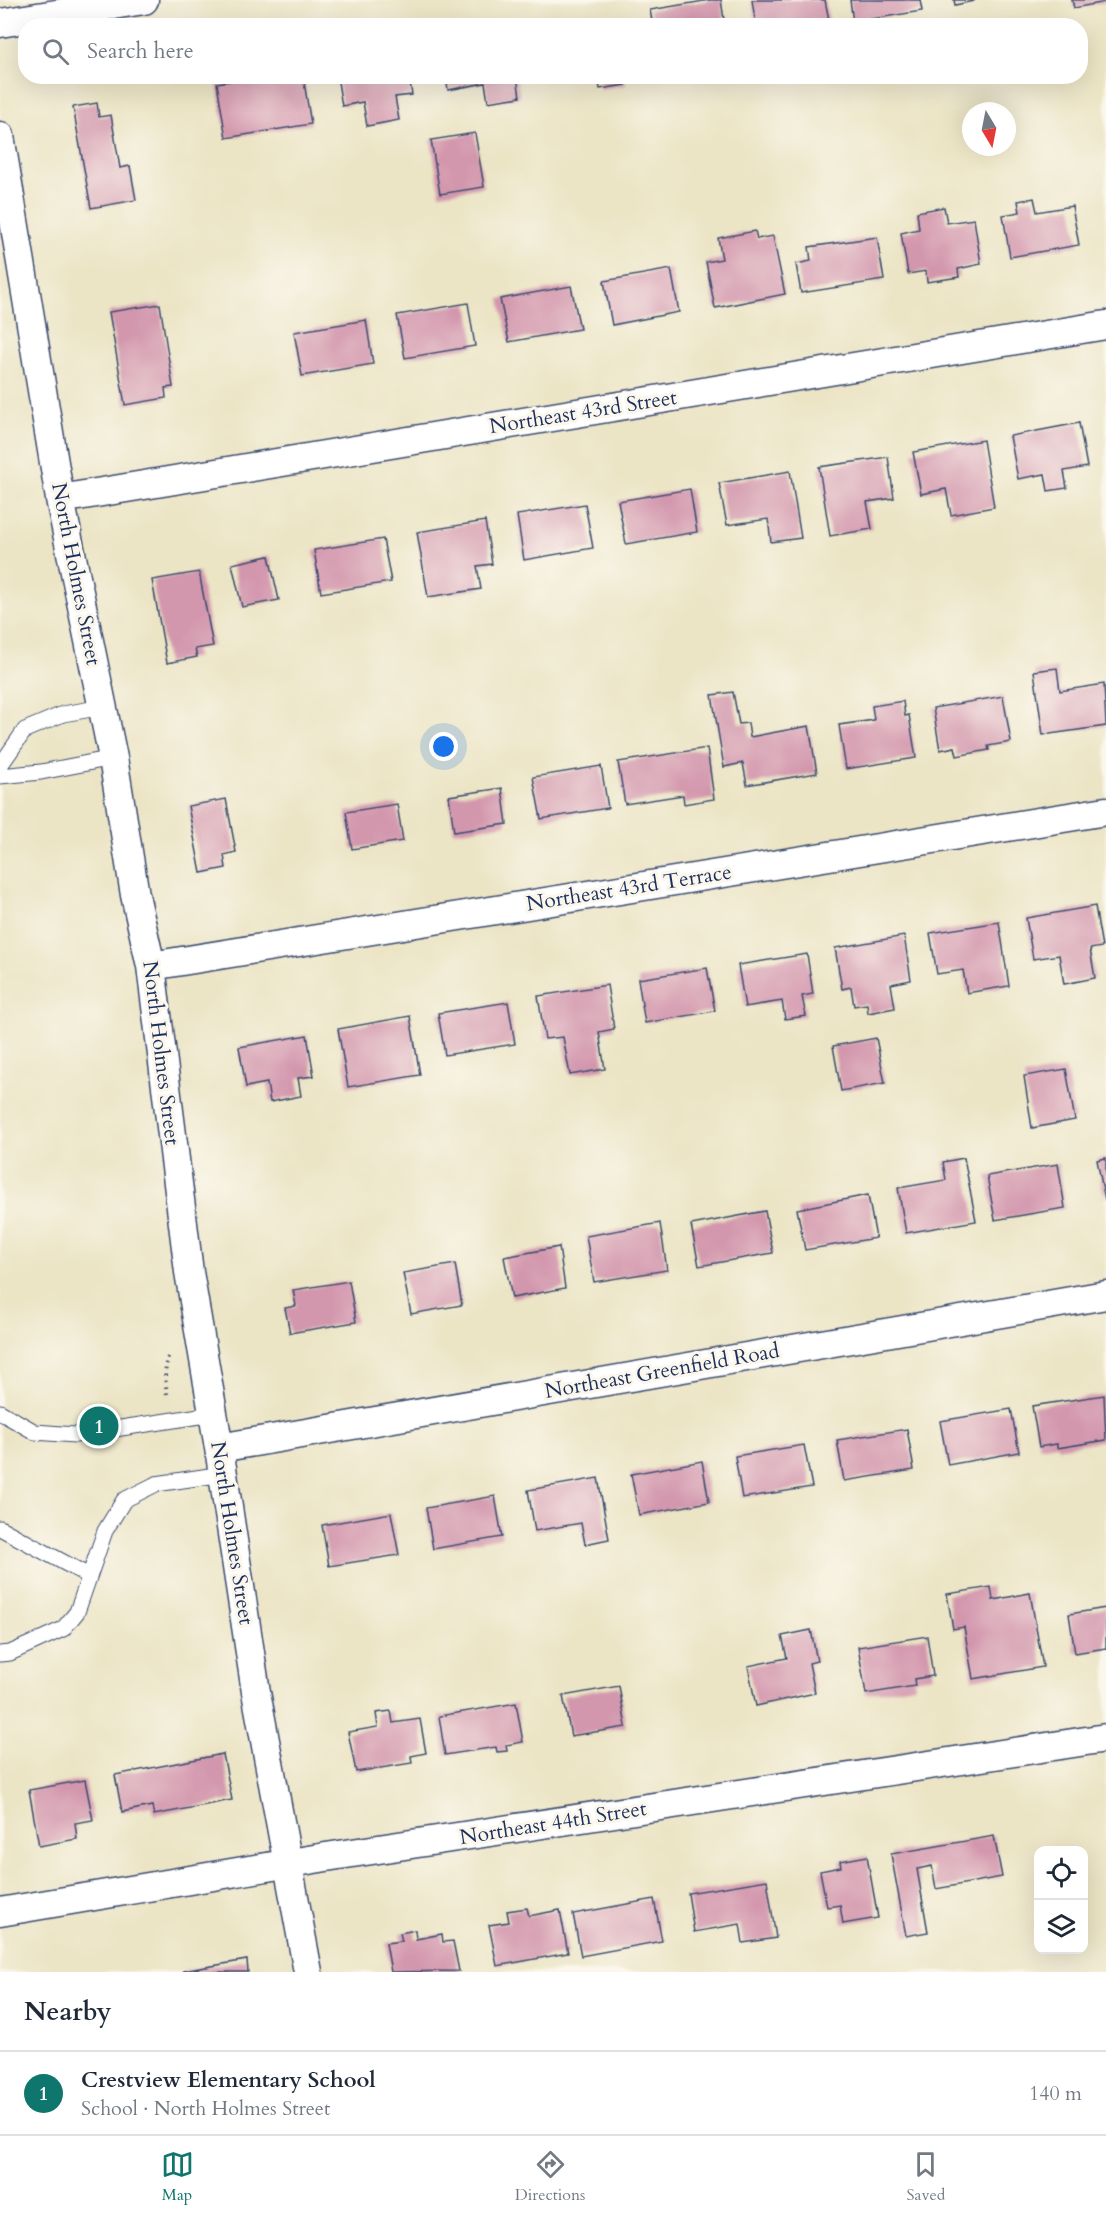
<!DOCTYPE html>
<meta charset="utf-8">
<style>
:root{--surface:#fff;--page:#f2f2f3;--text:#1f2937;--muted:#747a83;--line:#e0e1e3;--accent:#0f766e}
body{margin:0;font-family:Cardo,serif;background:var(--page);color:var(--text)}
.controls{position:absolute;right:18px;bottom:18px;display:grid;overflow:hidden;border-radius:12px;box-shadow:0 6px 24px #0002}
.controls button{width:54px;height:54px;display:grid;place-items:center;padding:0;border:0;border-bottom:2px solid var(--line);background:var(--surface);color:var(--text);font:30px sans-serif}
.compass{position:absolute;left:962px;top:102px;width:54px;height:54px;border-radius:50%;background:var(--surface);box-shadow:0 6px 24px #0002;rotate:170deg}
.you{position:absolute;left:444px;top:747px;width:21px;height:21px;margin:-15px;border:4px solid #fff;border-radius:50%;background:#1a73e8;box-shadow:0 0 0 9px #1a73e833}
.badge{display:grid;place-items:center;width:39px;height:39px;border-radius:50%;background:var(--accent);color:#fff;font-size:20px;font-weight:700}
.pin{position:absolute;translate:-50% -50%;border:3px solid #fff;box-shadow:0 2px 6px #0006}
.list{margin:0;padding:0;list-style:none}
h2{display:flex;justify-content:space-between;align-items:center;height:78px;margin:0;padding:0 24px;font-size:26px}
h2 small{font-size:20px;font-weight:400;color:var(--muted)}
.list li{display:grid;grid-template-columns:39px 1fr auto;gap:18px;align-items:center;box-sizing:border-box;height:84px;padding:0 24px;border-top:2px solid var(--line)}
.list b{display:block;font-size:22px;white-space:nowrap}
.list p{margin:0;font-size:20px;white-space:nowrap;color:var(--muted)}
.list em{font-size:20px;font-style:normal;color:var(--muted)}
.icon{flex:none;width:33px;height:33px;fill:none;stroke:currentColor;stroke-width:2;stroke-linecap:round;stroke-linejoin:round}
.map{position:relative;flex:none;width:1106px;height:1972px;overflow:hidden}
.search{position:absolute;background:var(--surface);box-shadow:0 6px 24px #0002;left:18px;right:18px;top:18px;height:66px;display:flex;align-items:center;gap:15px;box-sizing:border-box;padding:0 21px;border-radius:24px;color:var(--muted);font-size:22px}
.sheet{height:162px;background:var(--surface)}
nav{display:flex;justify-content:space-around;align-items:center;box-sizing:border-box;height:84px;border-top:2px solid var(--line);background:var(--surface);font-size:16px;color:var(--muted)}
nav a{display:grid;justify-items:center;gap:3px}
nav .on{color:var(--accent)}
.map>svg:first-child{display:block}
.building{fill:#d397ad}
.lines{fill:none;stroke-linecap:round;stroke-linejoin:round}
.lane-casing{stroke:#3a4a6d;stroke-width:17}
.street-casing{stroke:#3a4a6d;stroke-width:31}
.path{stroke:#3a4a6d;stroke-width:4;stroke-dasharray:1.5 4.5;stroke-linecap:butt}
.lane{stroke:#fff;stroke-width:15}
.street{stroke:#fff;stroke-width:28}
.labels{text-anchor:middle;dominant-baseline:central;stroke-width:6;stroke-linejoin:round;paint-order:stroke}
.street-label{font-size:21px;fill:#1b2f5e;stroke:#fbf7ec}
</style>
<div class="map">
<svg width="1106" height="1972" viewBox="0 0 1106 1972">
<rect width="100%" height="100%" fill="#fbf7ec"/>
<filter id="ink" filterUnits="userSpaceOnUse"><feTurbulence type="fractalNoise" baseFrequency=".0167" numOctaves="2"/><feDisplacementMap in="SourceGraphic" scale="12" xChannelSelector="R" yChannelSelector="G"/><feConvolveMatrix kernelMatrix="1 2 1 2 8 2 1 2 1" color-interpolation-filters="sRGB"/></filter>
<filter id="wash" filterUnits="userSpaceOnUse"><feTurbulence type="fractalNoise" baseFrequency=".008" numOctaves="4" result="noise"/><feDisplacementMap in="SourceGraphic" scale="24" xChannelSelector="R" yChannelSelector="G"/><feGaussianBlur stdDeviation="1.35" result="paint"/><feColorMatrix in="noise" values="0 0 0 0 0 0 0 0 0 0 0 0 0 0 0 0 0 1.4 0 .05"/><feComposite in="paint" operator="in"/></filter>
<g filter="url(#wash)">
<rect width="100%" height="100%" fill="#ebe4c5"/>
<g id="blocks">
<path class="building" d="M710,0H721L725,26H653L650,10Z
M752,0H825L830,25L756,26Z
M850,0H920L922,11L853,22Z
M954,0H974V1L955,5Z
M1072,0H1106V2L1074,8Z
M615,17L617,26H574V24Z
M259,76H303L311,124L226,138L217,83Z
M337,76H409L412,95L395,97L399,120L367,126L363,102L342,106Z
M446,76H517L520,97L488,102L485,83L448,90Z
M598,76H625L626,85L600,89Z
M97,103L99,117L111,115L120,168L130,166L136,200L91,208L73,107Z
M475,133L484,187L440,194L431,140Z
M1034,198L1037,212L1072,206L1079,245L1010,257L1003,215L1020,212L1018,201Z
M944,207L947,223L974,219L981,264L958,269L959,277L927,282L926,271L908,274L901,233L919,229L917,212Z
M755,231L757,239L773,236L785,294L715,308L706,262L722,259L718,238Z
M877,237L884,280L801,293L796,264L811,261L809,247Z
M671,269L679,312L612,325L604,281Z
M571,286L580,329L509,342L500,299Z
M468,303L475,346L405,358L397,315Z
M160,304L173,387L165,388L166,398L125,405L109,312Z
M366,320L373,364L302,376L294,332Z
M1079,423L1087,467L1064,471L1067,488L1048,491L1045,474L1018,479L1010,436Z
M983,440L994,507L951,515L946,489L921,494L913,452Z
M888,457L894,498L867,502L872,529L830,536L819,467Z
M790,471L801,538L771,542L768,519L727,525L719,483Z
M690,489L697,532L626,544L618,501Z
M585,504L593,548L524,560L517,515Z
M485,521L492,564L477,566L481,589L428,597L417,532Z
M383,539L391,582L321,593L314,550Z
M269,556L279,600L242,607L232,564Z
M199,572L213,646L195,649L197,657L167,663L152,580Z
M1057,668L1060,691L1104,684L1106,726L1043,735L1034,671Z
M733,692L739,724L748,723L750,737L809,726L817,773L747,785L743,763L724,767L712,695Z
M1003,696L1011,742L988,746L989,750L957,756L955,747L940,750L933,708Z
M903,701L905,716L909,715L916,758L846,769L839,725L874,720L872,706Z
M707,748L714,799L684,804L683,795L625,804L618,762Z
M601,766L608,808L541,819L533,777Z
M502,788L507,824L454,832L449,796Z
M226,799L236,852L224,855L226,868L201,873L188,806Z
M397,804L403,841L352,849L346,812Z
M1095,906L1102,947L1090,949L1095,978L1064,984L1059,955L1033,959L1026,918Z
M999,922L1009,986L967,993L963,970L937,974L930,933Z
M904,936L911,980L891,984L895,1008L868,1013L867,1004L854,1006L851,987L842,989L835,948Z
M807,954L813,994L802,996L806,1016L785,1019L782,1001L745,1007L738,965Z
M707,968L715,1011L645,1023L638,979Z
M607,985L614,1029L599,1032L605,1069L570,1075L563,1037L545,1039L538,996Z
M508,1002L515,1044L445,1055L438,1013Z
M410,1016L420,1075L348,1087L338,1029Z
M307,1035L314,1076L298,1078L301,1096L270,1102L267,1083L246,1087L239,1047Z
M876,1038L885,1083L841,1091L833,1046Z
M1066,1069L1075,1120L1032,1128L1024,1076Z
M964,1158L976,1221L906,1233L898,1188L946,1180L943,1162Z
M1106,1158V1200H1105L1097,1160Z
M1058,1164L1065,1208L995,1220L987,1176Z
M868,1195L876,1238L805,1250L797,1209Z
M765,1211L773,1253L699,1266L691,1225Z
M660,1223L667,1270L594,1282L586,1236Z
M559,1247L565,1288L512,1298L504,1257Z
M455,1264L462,1305L411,1314L403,1273Z
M349,1281L356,1322L290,1333L285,1308L296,1306L293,1290Z
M1104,1395L1106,1440L1057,1448V1444L1039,1447L1032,1406Z
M1011,1409L1019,1452L948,1465L940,1421Z
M907,1429L914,1470L844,1481L837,1440Z
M804,1445L812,1487L742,1498L735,1456Z
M702,1461L709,1502L639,1515L631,1474Z
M598,1478L609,1539L585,1544L581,1523L535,1531L528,1490Z
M495,1496L502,1537L433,1549L426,1508Z
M391,1513L399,1555L329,1566L322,1525Z
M991,1587L993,1600L1030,1593L1043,1667L973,1679L964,1627L953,1629L947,1594Z
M1106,1608V1648L1075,1653L1069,1614Z
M811,1630L817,1661L809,1663L815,1693L756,1706L748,1666L787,1658L782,1636Z
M927,1636L933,1676L914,1679L915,1686L866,1694L858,1647Z
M619,1686L626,1727L571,1736L563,1696Z
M516,1703L523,1742L506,1745L507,1751L497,1752L496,1747L445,1755L439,1716Z
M391,1711L393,1723L420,1719L426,1753L411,1756L412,1763L356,1772L348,1732L378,1727L376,1713Z
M223,1754L232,1800L154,1815L152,1806L122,1812L115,1775Z
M85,1780L93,1820L75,1823L77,1839L39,1846L29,1790Z
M994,1836L1002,1877L936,1889L932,1866L917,1869L928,1932L906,1936L891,1854Z
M867,1856L878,1918L843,1924L840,1905L827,1907L820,1871L841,1867L840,1861Z
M767,1880L776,1938L743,1943L740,1924L694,1932L688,1893Z
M654,1899L662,1941L581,1956L573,1914Z
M527,1908L529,1916L560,1910L568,1953L497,1966L489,1925L509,1922L507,1911Z
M415,1930L416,1939L442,1934L443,1942L453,1941L459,1971L391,1972L386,1943L402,1941L400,1933Z
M247,1960L248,1972H183V1971Z"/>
</g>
</g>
<g filter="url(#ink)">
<use href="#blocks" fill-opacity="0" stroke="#3a4a6d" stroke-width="1.5"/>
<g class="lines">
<g class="lane-casing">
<path id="lane" d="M0,766L25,730L63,714L103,707
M0,776L41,772L113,758
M0,1412L35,1432L75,1435L213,1414
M0,1528L89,1576
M0,1654L10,1653L63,1629L77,1612L105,1531L124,1500L156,1484L223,1474"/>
</g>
<g class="street-casing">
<path id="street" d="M0,23L144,0
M0,136L60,499L113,758L135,895L151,966L189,1272L219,1448L256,1692L308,1972
M60,499L1106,325
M151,966L1106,811
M219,1448L1106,1295
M0,1912L326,1857L1106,1738"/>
</g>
<path class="path" d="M167,1394C165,1380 164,1368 169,1354"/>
<use href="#lane" class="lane"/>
<use href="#street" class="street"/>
</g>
</g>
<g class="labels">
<g class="street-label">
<text transform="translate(583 412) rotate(-9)">Northeast 43rd Street</text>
<text transform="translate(76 574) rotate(79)">North Holmes Street</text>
<text transform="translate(629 888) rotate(-9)">Northeast 43rd Terrace</text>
<text transform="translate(161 1053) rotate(83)">North Holmes Street</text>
<text transform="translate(662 1371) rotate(-10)">Northeast Greenfield Road</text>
<text transform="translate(232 1533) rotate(81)">North Holmes Street</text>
<text transform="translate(553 1823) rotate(-9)">Northeast 44th Street</text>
</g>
</g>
</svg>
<div class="controls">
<button><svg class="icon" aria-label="locate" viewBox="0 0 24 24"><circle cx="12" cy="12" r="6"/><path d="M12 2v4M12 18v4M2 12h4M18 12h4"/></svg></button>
<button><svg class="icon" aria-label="layers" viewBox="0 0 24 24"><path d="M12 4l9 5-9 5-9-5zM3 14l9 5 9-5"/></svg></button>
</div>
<svg class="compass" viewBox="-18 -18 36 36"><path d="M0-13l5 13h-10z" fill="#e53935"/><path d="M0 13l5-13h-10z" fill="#747a83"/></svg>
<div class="you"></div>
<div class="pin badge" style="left:99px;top:1426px">1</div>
<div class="search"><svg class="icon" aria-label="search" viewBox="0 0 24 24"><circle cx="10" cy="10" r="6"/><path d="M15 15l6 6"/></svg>Search here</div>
</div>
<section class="sheet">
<h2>Nearby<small></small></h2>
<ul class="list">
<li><span class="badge">1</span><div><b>Crestview Elementary School</b><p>School · North Holmes Street</p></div><em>140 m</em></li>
</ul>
</section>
<nav>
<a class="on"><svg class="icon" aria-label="map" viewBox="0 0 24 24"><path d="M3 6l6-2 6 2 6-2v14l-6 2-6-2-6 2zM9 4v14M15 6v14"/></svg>Map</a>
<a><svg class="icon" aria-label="directions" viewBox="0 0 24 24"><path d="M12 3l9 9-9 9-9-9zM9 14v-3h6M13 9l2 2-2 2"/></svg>Directions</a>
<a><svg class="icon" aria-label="saved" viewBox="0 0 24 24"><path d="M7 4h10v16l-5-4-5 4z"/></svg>Saved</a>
</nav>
